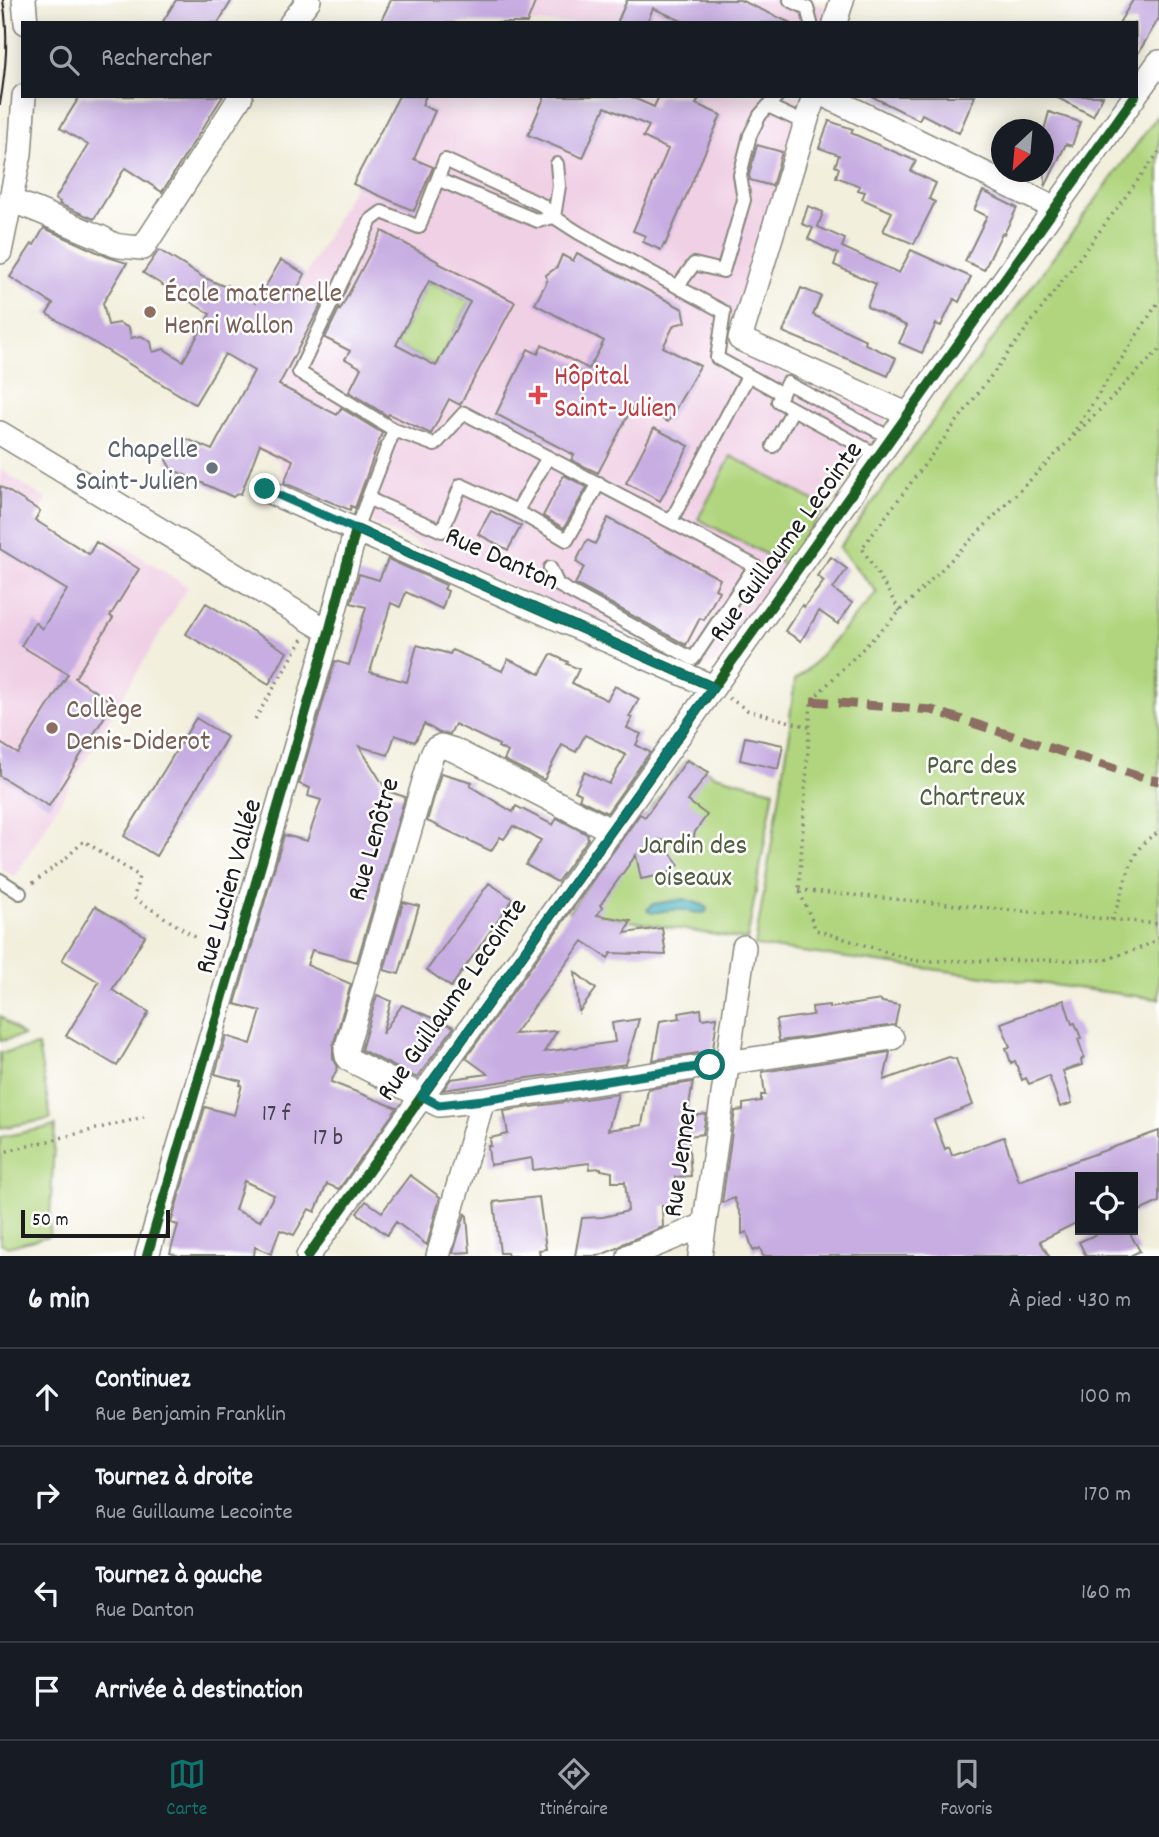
<!DOCTYPE html>
<html lang="fr">
<meta charset="utf-8">
<style>
:root{--surface:#171b24;--page:#20242c;--text:#f1f3f6;--muted:#9ea1a6;--line:#363941;--accent:#0f766e}
body{margin:0;font-family:Dekko,sans-serif;background:var(--page);color:var(--text)}
.controls{position:absolute;right:21px;bottom:21px;display:grid;overflow:hidden;border-radius:0px;box-shadow:0 4px 18px #0003}
.controls button{width:63px;height:63px;display:grid;place-items:center;padding:0;border:0;border-bottom:2px solid var(--line);background:var(--surface);color:var(--text);font:35px sans-serif}
.compass{position:absolute;left:991px;top:119px;width:63px;height:63px;border-radius:50%;background:var(--surface);box-shadow:0 4px 18px #0003;rotate:206deg}
.scale{position:absolute;left:21px;bottom:18px;width:149px;box-sizing:border-box;padding-left:7px;border:4px solid #1c1c1c;border-top:0;font-size:19px;line-height:24px;white-space:nowrap;color:#1c1c1c;-webkit-text-stroke:5px #fff;paint-order:stroke}
.stop{position:absolute;width:21px;height:21px;margin:-16px;border:5px solid #0f766e;border-radius:50%;background:#fff}
.stop.end{background:#0f766e;border-color:#fff;box-shadow:0 2px 7px #0008}
.list{margin:0;padding:0;list-style:none}
h2{display:flex;justify-content:space-between;align-items:center;height:91px;margin:0;padding:0 28px;font-size:30px}
h2 small{font-size:23px;font-weight:400;color:var(--muted)}
.list li{display:grid;grid-template-columns:46px 1fr auto;gap:21px;align-items:center;box-sizing:border-box;height:98px;padding:0 28px;border-top:2px solid var(--line)}
.list b{display:block;font-size:26px;white-space:nowrap}
.list p{margin:0;font-size:23px;white-space:nowrap;color:var(--muted)}
.list em{font-size:23px;font-style:normal;color:var(--muted)}
.icon{flex:none;width:38px;height:38px;fill:none;stroke:currentColor;stroke-width:2;stroke-linecap:round;stroke-linejoin:round}
.map{position:relative;flex:none;width:1159px;height:1256px;overflow:hidden}
.search{position:absolute;background:var(--surface);box-shadow:0 4px 18px #0003;left:21px;right:21px;top:21px;height:77px;display:flex;align-items:center;gap:18px;box-sizing:border-box;padding:0 24px;border-radius:0px;color:var(--muted);font-size:26px}
.sheet{height:483px;background:var(--surface)}
nav{display:flex;justify-content:space-around;align-items:center;box-sizing:border-box;height:98px;border-top:2px solid var(--line);background:var(--surface);font-size:19px;color:var(--muted)}
nav a{display:grid;justify-items:center;gap:4px}
nav .on{color:var(--accent)}
.map>svg:first-child{display:block}
.built{fill:#f0d0e5}
.green{fill:#b0d57e;stroke:#66784d;stroke-width:2}
.water{fill:#3cacb8;stroke:#2c646a;stroke-width:2}
.building{fill:#c7ade2;fill-rule:evenodd}
.lines{fill:none;stroke-linecap:round;stroke-linejoin:round}
.service-casing{stroke:#87867c;stroke-width:16}
.minor-casing{stroke:#87867c;stroke-width:26}
.path{stroke:#87867c;stroke-width:3.5;stroke-dasharray:2 5;stroke-linecap:butt}
.service{stroke:#fff;stroke-width:12}
.minor{stroke:#fff;stroke-width:23}
.tram{stroke:#1c1c1c;stroke-width:2}
.quiet{stroke:#8d6e63;stroke-width:9;stroke-dasharray:18 9;stroke-linecap:butt}
.cycleway-casing{stroke:#fff;stroke-width:15}
.cycleway{stroke:#1b5e20;stroke-width:10}
.route{stroke:#0f766e;stroke-width:9}
.education-dot{fill:#8d6e63;stroke:#fff;stroke-width:2.5}
.health-dot{fill:#e0444e;stroke:#fff;stroke-width:2.5}
.worship-dot{fill:#6b7280;stroke:#fff;stroke-width:2.5}
.labels{text-anchor:middle;dominant-baseline:central;stroke-width:5;stroke-linejoin:round;paint-order:stroke}
.number-label{font-size:24px;fill:#47404e}
.education-label{font-size:28px;fill:#785e54;stroke:#fff;text-anchor:start}
.health-label{font-size:28px;fill:#be3a42;stroke:#fff;text-anchor:start}
.worship-label{font-size:28px;fill:#5b616d;stroke:#fff;text-anchor:end}
.street-label{font-size:28px;fill:#1c1c1c;stroke:#fff}
.park-label{font-size:28px;fill:#505d3e;stroke:#fff}
</style>
<div class="map">
<svg width="1159" height="1256" viewBox="0 0 1159 1256">
<rect width="100%" height="100%" fill="#fff"/>
<filter id="ink" filterUnits="userSpaceOnUse"><feTurbulence type="fractalNoise" baseFrequency=".0143" numOctaves="2"/><feDisplacementMap in="SourceGraphic" scale="14" xChannelSelector="R" yChannelSelector="G"/><feConvolveMatrix kernelMatrix="1 2 1 2 8 2 1 2 1" color-interpolation-filters="sRGB"/></filter>
<filter id="wash" filterUnits="userSpaceOnUse"><feTurbulence type="fractalNoise" baseFrequency=".00686" numOctaves="4" result="noise"/><feDisplacementMap in="SourceGraphic" scale="28" xChannelSelector="R" yChannelSelector="G"/><feGaussianBlur stdDeviation="1.57" result="paint"/><feColorMatrix in="noise" values="0 0 0 0 0 0 0 0 0 0 0 0 0 0 0 0 0 1.4 0 .05"/><feComposite in="paint" operator="in"/></filter>
<g filter="url(#wash)">
<rect width="100%" height="100%" fill="#f2efdd"/>
<path class="built" d="M456,0H809L830,10L826,23H443Z
M403,96H803L729,350L889,417L714,664L698,669L373,524V517L356,509L350,510L284,483L279,460L221,431Z
M0,469L47,500L35,520L89,554L96,542L105,548L111,538L188,587L15,877L0,868Z"/>
<path class="green" d="M1159,114V999L755,946L790,732V716L795,680L810,667L877,592L839,548Z
M429,281L464,299H471L436,366L396,345Z
M731,456L826,507L786,565L698,519Z
M687,760L715,775L774,790L747,940L569,911L639,813L645,817Z
M0,1016L23,1036L0,1041Z
M38,1046L51,1119L0,1128V1053Z
M55,1126L49,1236L8,1247L0,1243V1137Z"/>
<path class="water" d="M684,899L703,905L707,908L706,912C697,915 691,911 682,910C672,909 661,912 651,913L647,910L653,904Z"/>
<g id="blocks">
<path class="building" d="M176,0H232L218,23H162Z
M391,0H536L527,23H380Z
M627,0H740L791,23H686L653,8L647,23H617Z
M1133,0H1159V18L1136,57V23H1119Z
M80,96H223L162,192L125,168L94,219L59,204L60,202L55,199L88,145L60,128Z
M399,96H426L422,105L435,111L414,159L433,167L414,211L353,184Z
M545,96H629L654,107L659,96H700L696,104L721,115L665,245L664,244L661,250L643,242L646,236L633,231L668,149L643,137L649,126L605,107L583,158L528,135Z
M871,96H975L959,133L922,114L919,120Z
M1054,96H1103L1093,116Z
M1049,112L1080,122L1072,146L1066,144L1045,187L1044,130Z
M829,121L853,129L851,133L916,161L911,171L936,183L929,199L935,202L914,244L883,231L892,212L862,199L865,192L858,190L860,186L836,177L839,168L835,166L839,155L819,148Z
M757,145L782,152L772,186L750,180L749,175Z
M983,191L1017,208L1004,234L1002,233L984,270L965,261L987,216L974,210Z
M808,206L823,212L818,227L845,239L842,247L899,273L911,250L971,277L959,302L954,299L941,326L936,324L922,353L899,343L907,326L867,307L876,284L834,265L838,254L808,239L813,228L802,224Z
M44,228L108,257L127,263L103,303L108,325L119,323L129,328L131,338L141,336L151,342L153,352L164,349L183,361L210,314L143,273L159,250L203,277L226,287L228,285L256,302L281,260L305,274L298,287L323,301L279,385L337,415L341,408L382,433L355,508L351,506L350,510L284,483L293,460L260,444L241,494L238,493L233,497L171,469L166,460L170,447L185,438L212,450L254,371L225,354L195,404L47,314L53,304L10,277L32,244L34,245Z
M382,231L439,262L438,263L515,302L460,405L449,399L431,434L389,414L388,416L349,392L361,368L345,359L350,351L325,338L339,309L340,310ZM429,281L470,302L436,366L396,345Z
M577,253L683,309L686,322L674,325L663,347L700,366L668,422L634,404L598,473L571,460L574,455L496,414L528,349L538,354L542,345L589,369L604,341L535,304L547,281L546,275L557,267L562,255L573,261Z
M801,288L821,296L813,315L866,340L865,344L896,358L888,376L783,332Z
M654,428L689,446L660,501L626,483Z
M564,475L587,487L564,528L543,516Z
M0,486L40,511L35,520L89,554L96,542L139,569L110,616L113,618L75,678L113,703L49,806L0,776V743L18,754L68,674L21,646L35,622L42,629L67,590L0,549Z
M491,511L521,526L508,550L478,534Z
M608,518L720,579L715,589L719,591L704,620L700,618L686,645L575,584L584,567L576,562L587,540L595,544Z
M831,557L847,569L833,589L852,603L838,624L819,611L801,641L785,631L802,605L804,607L824,581L817,576Z
M388,559L446,585L444,589L448,591L442,609L406,592L400,607L391,603L370,672L407,682L417,645L450,654L452,650L502,671L508,659L540,674L551,654L568,662L567,664L579,669L572,683L607,700L615,686L639,699L629,717L632,718L627,728L641,734L636,745L650,752L607,813L579,799L581,794L575,791L584,772L609,784L626,755L585,735L576,752L562,745L544,780L504,760L508,752L498,747L499,745L455,724L450,734L440,733L424,724L415,742L395,735L388,755L359,746L384,786L392,789L390,792L405,797L357,962L312,950L307,965L351,984L333,1046V1058L338,1067L331,1082L397,1108L339,1189L327,1184L315,1212L309,1209L294,1235L280,1230L271,1254L255,1247L254,1256H179L170,1253L178,1225L171,1223L205,1107L234,1115L242,1085H240L241,1081L215,1074L226,1036L251,1044L261,1011L235,1004L284,835L307,841L321,800L308,796L310,788L299,784L335,661L349,665L366,607L351,603L359,574L379,580ZM244,1181L274,1195L260,1221L235,1210Z
M206,603L287,652L269,684L186,634Z
M196,718L227,737L156,856L124,836Z
M745,737L783,745L778,769L740,760Z
M687,760L709,772L688,801L707,815L695,832L691,848L661,840L679,865L667,874L641,879L636,855L600,905L603,907L597,915L631,921L625,933L662,928L666,955L611,953L608,958L583,941L514,1034L557,1031L544,1052L615,1042L612,1023L639,1019L626,1064L443,1090L451,1079L488,1074L466,1058L640,814L645,817Z
M441,773L472,782L470,786L513,812L516,806L553,825L557,818L587,834L588,839L557,882L526,865L541,840L513,826L504,839L500,837L491,851L427,821Z
M489,883L513,899L451,987L427,970Z
M403,902L419,906L399,974L384,970Z
M95,906L145,936L112,990L149,1012L117,1066L66,1036L99,982L62,960Z
M575,972L596,989L579,1012Z
M377,995L391,1001L382,1034L402,1005L454,1027L417,1078L361,1050Z
M881,1000L882,1002L899,1005L895,1025L779,1041L776,1020L813,1015L812,1007L829,1005V1008Z
M1064,1000L1072,1024L1075,1023L1081,1038L1078,1039L1084,1057L1081,1060L1082,1065L1063,1071L1072,1103L1060,1107L1049,1076L1029,1084L1026,1078L1022,1080L1015,1061L1011,1063L1006,1048L1010,1047L1001,1023Z
M701,1009L702,1019L717,1017L713,1049L711,1051L653,1060L660,1021L680,1018L679,1013Z
M890,1052L884,1080L949,1057L956,1059L973,1105L934,1120L945,1149L949,1147L952,1155L1004,1137L1019,1181L1159,1131V1202L1133,1214V1177H1080V1221L1040,1241L1049,1256H763L760,1248L753,1251L747,1232L742,1234V1219L734,1198L722,1203L735,1111L743,1110V1104L761,1101V1095H765L762,1072Z
M693,1082L687,1117L706,1114L703,1134L688,1136L691,1176L675,1177L677,1205L662,1206L663,1227L624,1243L618,1248L598,1256H575L582,1218L603,1217L628,1211L625,1182H612V1172L601,1170V1168L589,1169L590,1163L533,1170L532,1158L490,1165L488,1146H491L490,1138L508,1134L504,1111L618,1094L608,1130L642,1125L648,1089Z
M410,1175L440,1197L427,1245L396,1222L387,1235L357,1213L366,1201L382,1212Z
M539,1197L546,1249L539,1250L540,1256H508L507,1253H500L494,1202Z
M465,1214L467,1216L470,1252L453,1253Z
M1106,1230H1128L1140,1251L1130,1256H1086L1079,1242Z"/>
</g>
</g>
<g filter="url(#ink)">
<use href="#blocks" fill-opacity="0" stroke="#87867c" stroke-width="2"/>
<g class="lines">
<g class="service-casing">
<path id="service" d="M790,0L807,8L811,23
M768,106L796,119L806,122
M444,182L538,221L554,217L559,186L557,164
M678,286L694,264L723,271L744,200L740,175L750,135L760,115L777,96
M394,430L435,445L464,413L755,566L693,659L558,585L550,568
M773,446L793,409
M879,456L778,401L787,383L891,438
M548,457L517,511L567,540L599,483
M369,499L442,531L461,485L517,511
M671,521L748,376
M356,529L394,430L299,372L371,220L382,212L419,227L445,160L542,205L554,217L579,233L724,312L717,358L782,394
M0,880L20,893"/>
</g>
<g class="minor-casing">
<path id="minor" d="M24,0L26,23
M291,23L309,0
M835,23L842,0
M1136,94L1159,62
M814,96L740,339L909,415
M826,96L1055,208
M11,201C42,210 70,226 100,237C105,239 109,243 115,245C123,247 134,247 143,248L241,96
M0,252L20,154L24,96
M0,433L329,632
M265,490L713,687
M612,831L454,750L441,746L435,749L431,757L346,1050L347,1056L350,1060L439,1105L483,1100L892,1038
M147,1256L329,632L356,529
M308,1256L1135,96
M438,1256L483,1100
M629,1256L704,1225
M700,1256L744,947"/>
</g>
<path class="path" d="M1159,350L811,701L799,890L816,930L915,961L1105,960L1143,947L1159,938
M1072,435L1159,301
M900,611L862,548L1159,152
M729,698L747,710L809,727
M255,719L303,639
M33,883L67,857L84,841L139,876L134,898L195,937
M799,890L1159,924
M1111,920C1123,897 1126,866 1141,846C1145,840 1153,836 1159,832
M0,1153L144,1117"/>
<use href="#service" class="service"/>
<use href="#minor" class="minor"/>
<path class="tram" d="M0,104C6,69 9,36 3,0"/>
<path class="quiet" d="M811,701L932,710L1147,779L1159,781"/>
<g class="cycleway-casing">
<path id="cycleway" d="M147,1256L329,632L356,529L713,687
M308,1256L1135,96"/>
</g>
<use href="#cycleway" class="cycleway"/>
</g>
</g>
<g class="lines" filter="url(#ink)">
<path class="route" d="M265,489L713,687L422,1096L439,1105L483,1100L710,1065"/>
</g>
<g class="education-dot">
<circle cx="150" cy="312" r="7"/>
<circle cx="52" cy="728" r="7"/>
</g>
<path class="health-dot" d="M534.5 384.5h7v7h7v7h-7v7h-7v-7h-7v-7h7z"/>
<circle class="worship-dot" cx="212" cy="468" r="7"/>
<g class="labels">
<g class="number-label">
<text x="276" y="1115">17 f</text>
<text x="328" y="1139">17 b</text>
</g>
<g class="education-label">
<text x="164" y="296">École maternelle<tspan x="164" dy="32">Henri Wallon</tspan></text>
<text x="66" y="712">Collège<tspan x="66" dy="32">Denis-Diderot</tspan></text>
</g>
<g class="health-label">
<text x="554" y="379">Hôpital<tspan x="554" dy="32">Saint-Julien</tspan></text>
</g>
<g class="worship-label">
<text x="198" y="452">Chapelle<tspan x="198" dy="32">Saint-Julien</tspan></text>
</g>
<g class="street-label">
<text transform="translate(788 543) rotate(-54)">Rue Guillaume Lecointe</text>
<text transform="translate(501 561) rotate(24)">Rue Danton</text>
<text transform="translate(376 840) rotate(-74)">Rue Lenôtre</text>
<text transform="translate(231 887) rotate(-74)">Rue Lucien Vallée</text>
<text transform="translate(454 1001) rotate(-55)">Rue Guillaume Lecointe</text>
<text transform="translate(683 1160) rotate(-82)">Rue Jenner</text>
</g>
<g class="park-label">
<text x="972" y="768">Parc des<tspan x="972" dy="32">Chartreux</tspan></text>
<text x="693" y="848">Jardin des<tspan x="693" dy="32">oiseaux</tspan></text>
</g>
</g>
</svg>
<div class="controls">
<button><svg class="icon" aria-label="locate" viewBox="0 0 24 24"><circle cx="12" cy="12" r="6"/><path d="M12 2v4M12 18v4M2 12h4M18 12h4"/></svg></button>
</div>
<svg class="compass" viewBox="-18 -18 36 36"><path d="M0-13l5 13h-10z" fill="#e53935"/><path d="M0 13l5-13h-10z" fill="#9ea1a6"/></svg>
<div class="scale">50 m</div>
<div class="stop" style="left:710px;top:1065px"></div>
<div class="stop end" style="left:265px;top:489px"></div>
<div class="search"><svg class="icon" aria-label="search" viewBox="0 0 24 24"><circle cx="10" cy="10" r="6"/><path d="M15 15l6 6"/></svg>Rechercher</div>
</div>
<section class="sheet">
<h2>6 min<small>À pied · 430 m</small></h2>
<ul class="list">
<li><svg class="icon" aria-label="ahead" viewBox="0 0 24 24"><path d="M12 20V5M6 11l6-6 6 6"/></svg><div><b>Continuez</b><p>Rue Benjamin Franklin</p></div><em>100 m</em></li>
<li><svg class="icon" aria-label="right" viewBox="0 0 24 24"><path d="M7 20v-9h11M14 6l5 5-5 5"/></svg><div><b>Tournez à droite</b><p>Rue Guillaume Lecointe</p></div><em>170 m</em></li>
<li><svg class="icon" aria-label="left" viewBox="0 0 24 24"><path d="M17 20v-9H6M10 6l-5 5 5 5"/></svg><div><b>Tournez à gauche</b><p>Rue Danton</p></div><em>160 m</em></li>
<li><svg class="icon" aria-label="arrive" viewBox="0 0 24 24"><path d="M6 21V4h12l-3 4 3 4H6"/></svg><div><b>Arrivée à destination</b></div></li>
</ul>
</section>
<nav>
<a class="on"><svg class="icon" aria-label="map" viewBox="0 0 24 24"><path d="M3 6l6-2 6 2 6-2v14l-6 2-6-2-6 2zM9 4v14M15 6v14"/></svg>Carte</a>
<a><svg class="icon" aria-label="directions" viewBox="0 0 24 24"><path d="M12 3l9 9-9 9-9-9zM9 14v-3h6M13 9l2 2-2 2"/></svg>Itinéraire</a>
<a><svg class="icon" aria-label="saved" viewBox="0 0 24 24"><path d="M7 4h10v16l-5-4-5 4z"/></svg>Favoris</a>
</nav>
